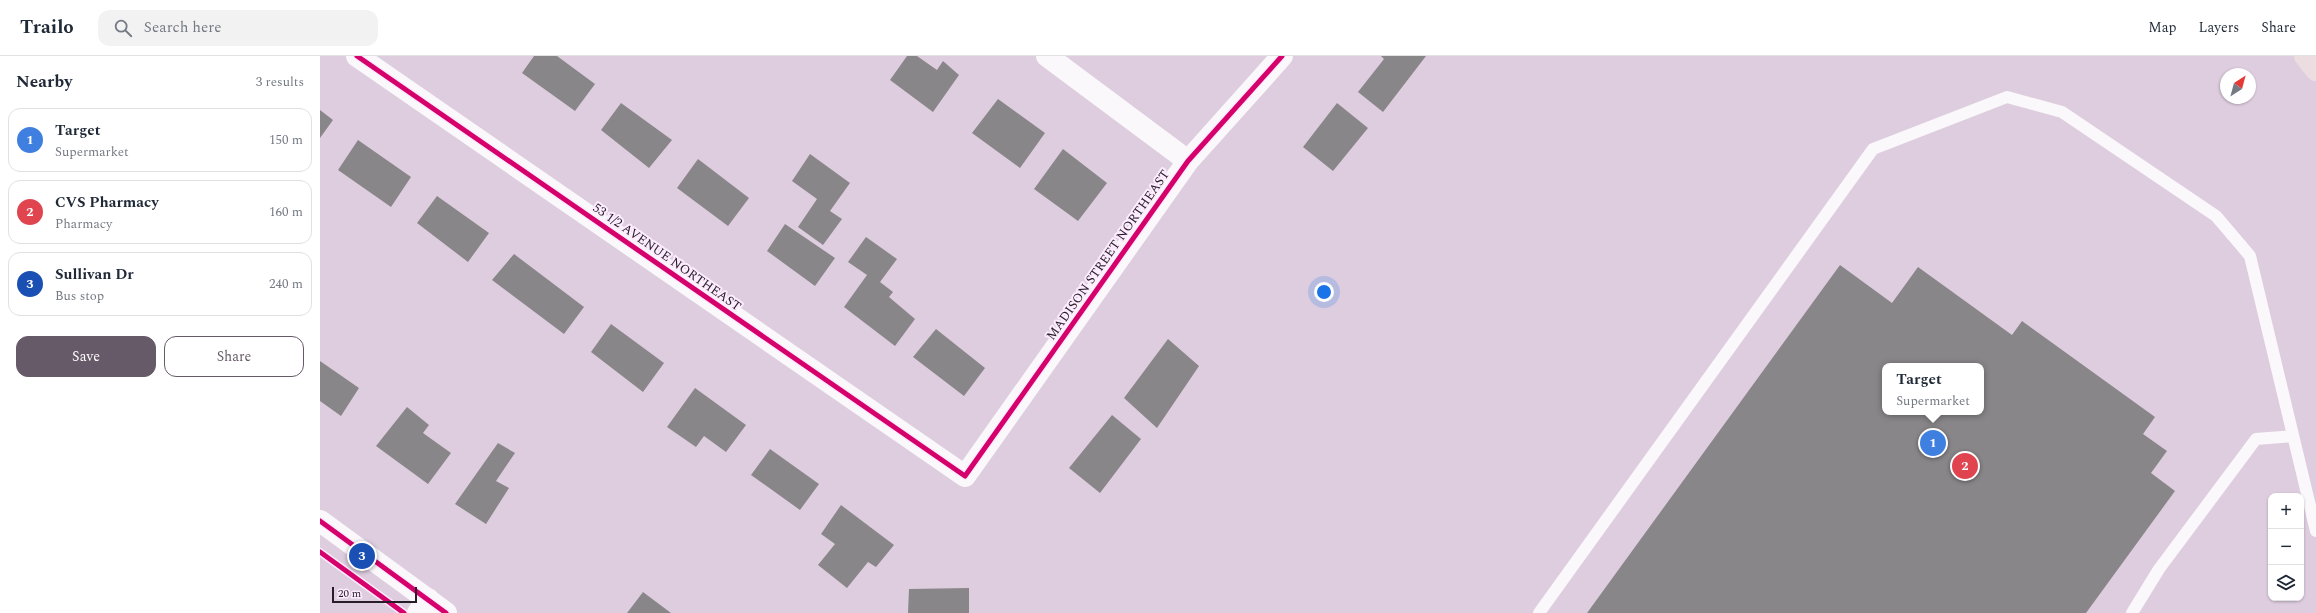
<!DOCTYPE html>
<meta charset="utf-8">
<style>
:root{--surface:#fff;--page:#f2f2f3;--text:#1f2937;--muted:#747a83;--line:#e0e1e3;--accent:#675a68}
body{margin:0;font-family:Spectral,serif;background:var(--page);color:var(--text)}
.controls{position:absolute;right:12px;bottom:12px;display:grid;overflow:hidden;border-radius:8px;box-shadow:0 1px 3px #0004}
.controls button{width:36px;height:36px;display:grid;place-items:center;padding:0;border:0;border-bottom:1px solid var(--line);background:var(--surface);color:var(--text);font:20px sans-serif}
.compass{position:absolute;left:1900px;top:12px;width:36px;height:36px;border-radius:50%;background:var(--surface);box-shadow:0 1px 3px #0004;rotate:36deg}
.scale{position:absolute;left:12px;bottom:10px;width:85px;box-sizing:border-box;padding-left:4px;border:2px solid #271c28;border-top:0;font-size:11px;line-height:14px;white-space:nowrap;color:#271c28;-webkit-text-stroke:3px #fcecfd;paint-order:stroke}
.you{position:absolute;left:1004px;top:236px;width:14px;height:14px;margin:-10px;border:3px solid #fff;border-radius:50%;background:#1a73e8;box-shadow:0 0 0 6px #1a73e833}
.badge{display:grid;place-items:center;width:26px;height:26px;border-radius:50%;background:var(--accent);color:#fff;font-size:13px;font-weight:700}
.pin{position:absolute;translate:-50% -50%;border:2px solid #fff;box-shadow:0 1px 4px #0006}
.popup{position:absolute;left:1562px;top:307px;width:102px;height:52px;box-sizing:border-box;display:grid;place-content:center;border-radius:8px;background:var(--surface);filter:drop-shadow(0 1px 3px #0005);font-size:13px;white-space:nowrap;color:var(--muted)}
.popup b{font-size:15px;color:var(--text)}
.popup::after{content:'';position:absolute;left:50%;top:100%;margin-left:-8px;border:8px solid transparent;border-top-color:var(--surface)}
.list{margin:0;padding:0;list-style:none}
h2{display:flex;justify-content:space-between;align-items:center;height:52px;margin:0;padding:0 16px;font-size:17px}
h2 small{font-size:13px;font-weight:400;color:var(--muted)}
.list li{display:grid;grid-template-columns:26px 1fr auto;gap:12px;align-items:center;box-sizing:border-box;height:64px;margin:0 8px 8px;padding:0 8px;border:1px solid var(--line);border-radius:12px}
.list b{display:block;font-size:15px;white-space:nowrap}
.list p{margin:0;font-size:13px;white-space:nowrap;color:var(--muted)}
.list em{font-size:13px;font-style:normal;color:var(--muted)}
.actions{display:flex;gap:8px;padding:12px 16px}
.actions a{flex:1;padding:9px 0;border:1px solid var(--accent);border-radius:12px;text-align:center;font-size:14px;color:var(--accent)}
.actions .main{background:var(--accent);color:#fff}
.icon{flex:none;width:22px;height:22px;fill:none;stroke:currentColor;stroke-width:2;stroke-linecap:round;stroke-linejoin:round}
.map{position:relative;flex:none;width:1996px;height:557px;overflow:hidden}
header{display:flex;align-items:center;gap:24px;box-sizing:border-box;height:56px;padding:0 20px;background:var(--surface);border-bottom:1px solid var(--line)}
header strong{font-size:19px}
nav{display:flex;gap:22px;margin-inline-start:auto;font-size:14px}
.search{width:280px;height:36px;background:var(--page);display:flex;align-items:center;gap:10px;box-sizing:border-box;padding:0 14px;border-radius:12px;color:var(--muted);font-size:15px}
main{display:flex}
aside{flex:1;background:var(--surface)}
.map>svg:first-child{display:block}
.building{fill:#898689;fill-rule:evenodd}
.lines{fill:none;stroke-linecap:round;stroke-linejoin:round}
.lane{stroke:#faf8fa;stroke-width:12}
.street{stroke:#faf8fa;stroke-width:22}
.secondary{stroke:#faf8fa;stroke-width:22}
.highway{stroke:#ecdee0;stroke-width:22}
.cycleway-casing{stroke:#fcecfd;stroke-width:8}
.cycleway{stroke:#d6006c;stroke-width:5}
.labels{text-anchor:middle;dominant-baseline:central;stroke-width:4;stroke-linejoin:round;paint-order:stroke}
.street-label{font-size:13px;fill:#271c28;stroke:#fcecfd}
</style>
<header>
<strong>Trailo</strong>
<div class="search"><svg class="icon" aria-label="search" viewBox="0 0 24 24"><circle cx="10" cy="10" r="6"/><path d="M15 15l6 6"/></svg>Search here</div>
<nav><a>Map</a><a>Layers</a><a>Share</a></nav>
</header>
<main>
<aside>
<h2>Nearby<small>3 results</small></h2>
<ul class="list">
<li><span class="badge" style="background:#3f7fe0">1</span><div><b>Target</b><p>Supermarket</p></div><em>150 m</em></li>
<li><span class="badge" style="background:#e0444e">2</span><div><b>CVS Pharmacy</b><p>Pharmacy</p></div><em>160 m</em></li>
<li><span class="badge" style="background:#1a4fb4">3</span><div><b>Sullivan Dr</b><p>Bus stop</p></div><em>240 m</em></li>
</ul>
<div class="actions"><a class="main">Save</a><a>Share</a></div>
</aside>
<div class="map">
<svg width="1996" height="557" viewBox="0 0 1996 557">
<rect width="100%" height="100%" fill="#decddf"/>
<path class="building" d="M214,0H237L275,28L255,55L202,17Z
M587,0H597L617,14L623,5L639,19L613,56L570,24Z
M1061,0H1106L1063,56L1038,36L1064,3Z
M678,43L725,77L700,112L652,77Z
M301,47L352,84L329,112L281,74Z
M1017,47L1048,72L1013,115L983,91Z
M0,54L13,64L0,82Z
M38,84L91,121L71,151L18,114Z
M743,93L787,127L758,165L714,133Z
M490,98L530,127L510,155L522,163L503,189L478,171L497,143L472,125Z
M378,103L429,142L408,170L357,132Z
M117,140L169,177L148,206L97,167Z
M465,168L515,202L495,230L447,195Z
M546,181L577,203L560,226L573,236L569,241L595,263L575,290L524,251L547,219L528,206Z
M194,198L264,251L244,278L172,224Z
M1520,209L1572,247L1598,211L1692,279L1702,265L1835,361L1823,378L1847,395L1831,417L1855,435L1766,557H1267ZM1565,310H1661V356H1565Z
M291,268L344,307L323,336L271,296Z
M616,273L665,312L644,340L593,301Z
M848,283L879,310L837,372L804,342Z
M0,305L39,332L21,360L0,345Z
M375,332L426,369L406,396L384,380L376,391L347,371Z
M87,351L109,369L103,377L131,397L108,428L56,390Z
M792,359L821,383L780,437L749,412Z
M178,387L195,397L176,425L189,432L166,468L135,448Z
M450,393L499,428L480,454L431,419Z
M521,449L574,489L556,511L548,506L527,532L498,509L515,488L501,478Z
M649,532V557H588L589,533Z
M323,536L351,557H307Z"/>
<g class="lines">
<path class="lane" d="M1219,557L1553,93L1687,41L1742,56L1896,160L1930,200L1996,475
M1812,557L1839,513L1936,383L1973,380"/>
<path class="street" d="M37,0L645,420L868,105L962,0
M727,0L868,105
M98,557L108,543"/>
<path class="secondary" d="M0,465L126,557"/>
<path class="highway" d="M1985,0L1996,14"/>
<g class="cycleway-casing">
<path id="cycleway" d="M37,0L645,420L868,105L962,0
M0,465L126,557
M0,496L84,557"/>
</g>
<use href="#cycleway" class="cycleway"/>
</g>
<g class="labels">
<g class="street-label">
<text transform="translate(788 199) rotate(-55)">MADISON STREET NORTHEAST</text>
<text transform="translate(347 201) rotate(35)">53 1/2 AVENUE NORTHEAST</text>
</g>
</g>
</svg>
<div class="controls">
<button>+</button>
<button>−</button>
<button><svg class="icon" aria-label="layers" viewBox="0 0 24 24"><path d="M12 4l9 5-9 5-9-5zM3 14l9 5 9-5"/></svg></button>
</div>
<svg class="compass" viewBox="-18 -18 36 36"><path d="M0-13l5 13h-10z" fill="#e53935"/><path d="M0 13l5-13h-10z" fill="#747a83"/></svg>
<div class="scale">20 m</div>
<div class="you"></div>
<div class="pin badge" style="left:1613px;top:387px;background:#3f7fe0">1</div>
<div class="popup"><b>Target</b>Supermarket</div>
<div class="pin badge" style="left:1645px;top:410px;background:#e0444e">2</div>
<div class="pin badge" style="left:42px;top:500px;background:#1a4fb4">3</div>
</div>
</main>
